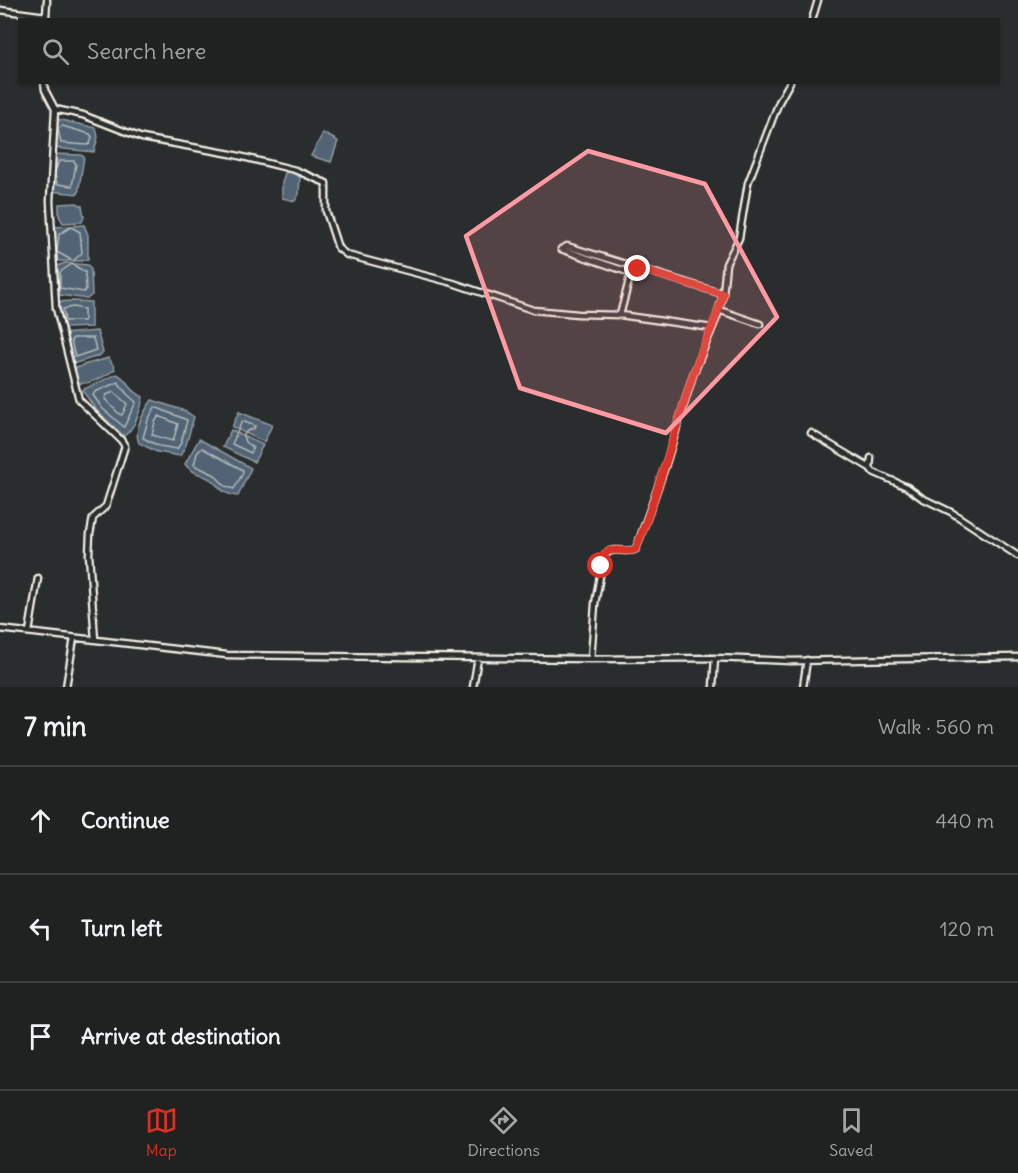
<!DOCTYPE html>
<meta charset="utf-8">
<style>
:root{--surface:#202222;--page:#282a2a;--text:#f1f3f6;--muted:#a2a4a5;--line:#3d3f40;--accent:#d93025}
body{margin:0;font-family:Delius,sans-serif;background:var(--page);color:var(--text)}
.stop{position:absolute;width:18px;height:18px;margin:-14px;border:4px solid #d93025;border-radius:50%;background:#fff}
.stop.end{background:#d93025;border-color:#fff;box-shadow:0 2px 6px #0008}
.list{margin:0;padding:0;list-style:none}
h2{display:flex;justify-content:space-between;align-items:center;height:78px;margin:0;padding:0 24px;font-size:26px}
h2 small{font-size:20px;font-weight:400;color:var(--muted)}
.list li{display:grid;grid-template-columns:39px 1fr auto;gap:18px;align-items:center;box-sizing:border-box;height:108px;padding:0 24px;border-top:2px solid var(--line)}
.list b{display:block;font-size:22px;white-space:nowrap}
.list em{font-size:20px;font-style:normal;color:var(--muted)}
.icon{flex:none;width:33px;height:33px;fill:none;stroke:currentColor;stroke-width:2;stroke-linecap:round;stroke-linejoin:round}
.map{position:relative;flex:none;width:1018px;height:687px;overflow:hidden}
.search{position:absolute;background:var(--surface);box-shadow:0 2px 4px #0004;left:18px;right:18px;top:18px;height:66px;display:flex;align-items:center;gap:15px;box-sizing:border-box;padding:0 21px;border-radius:0px;color:var(--muted);font-size:22px}
.sheet{height:402px;background:var(--surface)}
nav{display:flex;justify-content:space-around;align-items:center;box-sizing:border-box;height:84px;border-top:2px solid var(--line);background:var(--surface);font-size:16px;color:var(--muted)}
nav a{display:grid;justify-items:center;gap:3px}
nav .on{color:var(--accent)}
.map>svg:first-child{display:block}
.water{fill:#516474;stroke:#929ca2;stroke-width:1.5}
.lines{fill:none;stroke-linecap:round;stroke-linejoin:round}
.shore{stroke:#b3b9ba;stroke-width:1.5}
.minor-casing{stroke:#f4f1e8;stroke-width:9}
.minor{stroke:#2a2d2e;stroke-width:4.5}
.route{stroke:#d93025;stroke-width:8}
.marked{fill:#ff9aa2;fill-opacity:0.2;stroke:#ff9aa2;stroke-width:4.5;stroke-linejoin:round}
</style>
<div class="map">
<svg width="1018" height="687" viewBox="0 0 1018 687">
<rect width="100%" height="100%" fill="#2a2d2e"/>
<filter id="ink" filterUnits="userSpaceOnUse"><feTurbulence type="fractalNoise" baseFrequency=".0167" numOctaves="2"/><feDisplacementMap in="SourceGraphic" scale="12" xChannelSelector="R" yChannelSelector="G"/><feConvolveMatrix kernelMatrix="1 2 1 2 8 2 1 2 1" color-interpolation-filters="sRGB"/></filter>
<g filter="url(#ink)">
<path class="water" d="M53,118L96,128L98,137L94,152L54,148Z
M323,133L338,141L331,162L311,156Z
M52,154L81,155L84,157L78,194L50,191L49,172Z
M290,172L300,176L299,194L295,201L282,198V183L285,173Z
M77,203L82,206L84,217L82,222L63,223L59,216V204Z
M84,225L88,235V259L81,261H55L50,255L54,227Z
M65,263L88,265L91,270L92,295L87,299L60,295L54,292V267Z
M73,301L91,302V327L66,328L59,325L56,302Z
M97,331L103,352L99,356L69,365L63,334Z
M109,358L115,369C107,376 89,385 78,383L73,375V370L83,365Z
M117,374C128,379 128,390 143,397C141,410 135,428 124,436L97,411L82,390Z
M152,400L185,411L194,417L186,445L180,456L157,452L139,443C133,430 145,410 152,400Z
M239,412L272,425L264,442L232,427Z
M231,430L263,445L254,462L223,447Z
M199,439L251,468L238,496C221,494 221,487 210,479C201,474 191,473 185,464Z"/>
<g class="lines">
<path class="shore" d="M62,126L90,134L92,137L90,144L87,145L61,143L58,129Z
M55,175L57,184L72,186L76,164L74,161H59L56,169
M71,227L80,232L82,253L73,261L57,252L59,234Z
M72,264L85,272L86,289L84,292L60,288V272Z
M73,307L84,309V321H65L63,309Z
M73,338H93L96,350L75,357L71,341Z
M118,382L127,394L136,402L124,427L102,408L93,395L95,392Z
M114,392L127,404L122,415L119,414L105,399L106,395Z
M155,407L187,420L181,443L177,449L159,446L143,438L148,420Z
M159,416L178,424L173,441L152,435L155,422Z
M242,421L255,426L254,429L247,431L243,436L245,442L253,448L251,453L232,444Z
M202,448L243,470V473L234,489L225,486L215,475L194,465L197,453Z"/>
<g class="minor-casing">
<path id="minor" d="M0,10L46,16
M46,17L47,0
M812,20L818,0
M44,82L45,90L55,109L50,201L56,308L79,400L121,440L125,446L106,506L93,518L90,534L89,554L95,640
M55,109L83,115L142,138L231,154L295,170L326,183V211L338,248L347,255L453,283L533,310L578,314L620,315L712,328
M561,249L567,246L723,294
M561,249L631,273L620,315
M719,310L760,324
M811,433L870,468
M871,458L870,468L873,472L907,487L922,498L951,512L1018,556
M0,629L227,655L591,659L715,658L791,661L1018,657
M29,632L38,578
M591,659L595,604L603,559C610,543 624,555 636,549L665,467L693,375L717,317L723,294L726,264L739,238L748,183L779,102L790,82
M66,687L74,638
M473,687L478,658
M713,687L715,658
M803,687L807,660"/>
</g>
<use href="#minor" class="minor"/>
</g>
</g>
<g class="lines" filter="url(#ink)">
<path class="route" d="M601,566L606,552C616,547 627,554 636,549C658,493 674,434 692,377C701,348 716,323 723,294L638,269"/>
</g>
<path class="marked" d="M588,151L705,184L777,317L666,433L520,388L466,236Z"/>
</svg>
<div class="stop" style="left:601px;top:566px"></div>
<div class="stop end" style="left:638px;top:269px"></div>
<div class="search"><svg class="icon" aria-label="search" viewBox="0 0 24 24"><circle cx="10" cy="10" r="6"/><path d="M15 15l6 6"/></svg>Search here</div>
</div>
<section class="sheet">
<h2>7 min<small>Walk · 560 m</small></h2>
<ul class="list">
<li><svg class="icon" aria-label="ahead" viewBox="0 0 24 24"><path d="M12 20V5M6 11l6-6 6 6"/></svg><div><b>Continue</b></div><em>440 m</em></li>
<li><svg class="icon" aria-label="left" viewBox="0 0 24 24"><path d="M17 20v-9H6M10 6l-5 5 5 5"/></svg><div><b>Turn left</b></div><em>120 m</em></li>
<li><svg class="icon" aria-label="arrive" viewBox="0 0 24 24"><path d="M6 21V4h12l-3 4 3 4H6"/></svg><div><b>Arrive at destination</b></div></li>
</ul>
</section>
<nav>
<a class="on"><svg class="icon" aria-label="map" viewBox="0 0 24 24"><path d="M3 6l6-2 6 2 6-2v14l-6 2-6-2-6 2zM9 4v14M15 6v14"/></svg>Map</a>
<a><svg class="icon" aria-label="directions" viewBox="0 0 24 24"><path d="M12 3l9 9-9 9-9-9zM9 14v-3h6M13 9l2 2-2 2"/></svg>Directions</a>
<a><svg class="icon" aria-label="saved" viewBox="0 0 24 24"><path d="M7 4h10v16l-5-4-5 4z"/></svg>Saved</a>
</nav>
